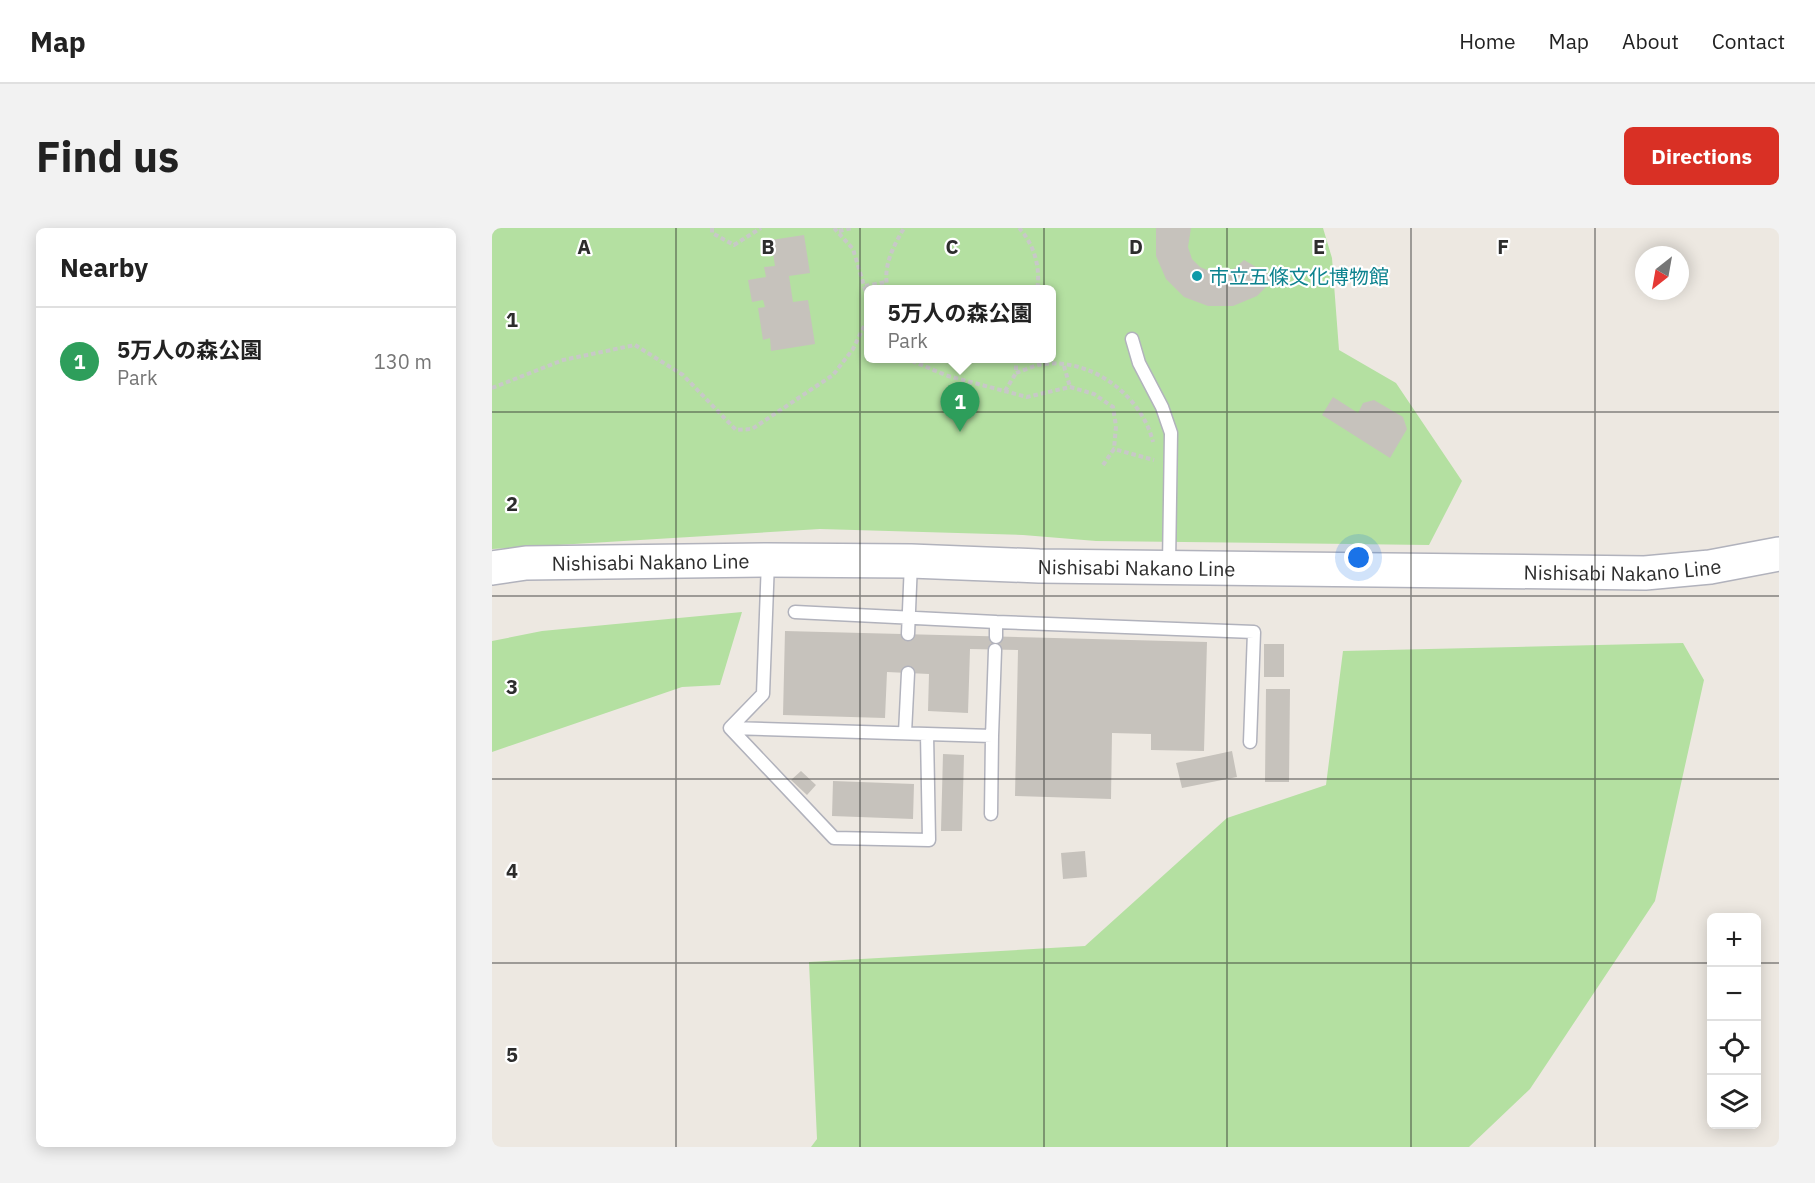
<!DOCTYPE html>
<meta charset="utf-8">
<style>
:root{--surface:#fff;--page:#f2f2f2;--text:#222;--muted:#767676;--line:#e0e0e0;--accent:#d93025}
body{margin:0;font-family:"IBM Plex Sans","Noto Sans JP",sans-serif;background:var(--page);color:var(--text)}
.controls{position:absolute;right:18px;bottom:18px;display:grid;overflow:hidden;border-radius:9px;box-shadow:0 3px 15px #0003}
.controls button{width:54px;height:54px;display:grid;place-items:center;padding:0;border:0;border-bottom:2px solid var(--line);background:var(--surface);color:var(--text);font:30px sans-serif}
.compass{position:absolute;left:1143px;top:18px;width:54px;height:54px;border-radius:50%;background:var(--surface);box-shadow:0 3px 15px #0003;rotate:211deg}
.you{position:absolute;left:867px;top:330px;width:21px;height:21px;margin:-15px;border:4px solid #fff;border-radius:50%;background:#1a73e8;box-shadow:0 0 0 9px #1a73e833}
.badge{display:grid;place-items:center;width:39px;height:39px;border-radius:50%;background:var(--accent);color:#fff;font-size:20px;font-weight:700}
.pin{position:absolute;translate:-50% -50px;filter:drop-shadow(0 2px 3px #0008)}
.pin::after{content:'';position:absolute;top:32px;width:21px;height:18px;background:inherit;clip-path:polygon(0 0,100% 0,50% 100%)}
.popup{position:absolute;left:372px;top:57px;width:192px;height:78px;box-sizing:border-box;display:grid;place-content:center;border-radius:9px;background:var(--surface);filter:drop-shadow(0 2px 4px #0005);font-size:20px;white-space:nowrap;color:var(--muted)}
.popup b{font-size:22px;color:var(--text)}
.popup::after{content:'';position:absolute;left:50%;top:100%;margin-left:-12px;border:12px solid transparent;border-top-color:var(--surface)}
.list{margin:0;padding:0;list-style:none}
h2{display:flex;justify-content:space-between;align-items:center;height:78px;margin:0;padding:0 24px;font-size:26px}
h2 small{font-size:20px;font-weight:400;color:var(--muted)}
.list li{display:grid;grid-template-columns:39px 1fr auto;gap:18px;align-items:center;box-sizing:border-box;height:108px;padding:0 24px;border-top:2px solid var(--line)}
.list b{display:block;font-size:22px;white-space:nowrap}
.list p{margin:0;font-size:20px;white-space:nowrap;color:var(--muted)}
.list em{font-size:20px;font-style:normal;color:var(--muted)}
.icon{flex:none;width:33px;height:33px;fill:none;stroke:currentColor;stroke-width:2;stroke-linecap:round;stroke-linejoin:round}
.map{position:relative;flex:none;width:1287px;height:919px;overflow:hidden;border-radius:9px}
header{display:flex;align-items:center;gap:36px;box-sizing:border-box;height:84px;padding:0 30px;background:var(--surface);border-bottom:2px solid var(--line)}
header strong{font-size:28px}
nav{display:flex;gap:33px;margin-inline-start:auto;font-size:21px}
.intro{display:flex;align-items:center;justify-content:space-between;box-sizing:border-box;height:144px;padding:0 36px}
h1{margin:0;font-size:42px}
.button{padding:15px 27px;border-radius:9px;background:var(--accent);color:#fff;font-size:21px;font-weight:700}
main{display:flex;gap:36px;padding:0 36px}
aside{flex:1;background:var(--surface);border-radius:9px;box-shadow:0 3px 15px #0003}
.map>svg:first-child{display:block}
.green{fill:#b4e0a1;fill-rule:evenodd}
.building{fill:#c6c2bc}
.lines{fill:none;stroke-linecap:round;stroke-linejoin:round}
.lane-casing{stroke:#b1b2bc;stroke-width:15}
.secondary-casing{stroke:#b1b2bc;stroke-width:36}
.path{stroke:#c8c8c8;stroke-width:4;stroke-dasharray:4.5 3;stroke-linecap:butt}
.lane{stroke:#fff;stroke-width:12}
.secondary{stroke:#fff;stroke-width:33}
.grid{fill:none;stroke:#2d2d2d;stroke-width:1.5;stroke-opacity:0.55}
.culture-dot{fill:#0f9aa8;stroke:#fff;stroke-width:2}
.labels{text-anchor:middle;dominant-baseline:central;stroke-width:4.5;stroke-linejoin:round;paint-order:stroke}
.culture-label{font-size:20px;fill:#0d838f;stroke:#fff;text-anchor:start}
.street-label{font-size:20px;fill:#2d2d2d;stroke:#fff}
.grid-label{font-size:20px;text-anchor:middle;font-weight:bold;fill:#2d2d2d;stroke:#fff;stroke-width:4.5;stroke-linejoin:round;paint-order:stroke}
</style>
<header>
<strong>Map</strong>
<nav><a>Home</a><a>Map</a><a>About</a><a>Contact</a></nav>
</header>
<div class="intro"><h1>Find us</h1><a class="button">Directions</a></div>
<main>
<aside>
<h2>Nearby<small></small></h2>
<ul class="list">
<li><span class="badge" style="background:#2e9e5b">1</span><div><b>5万人の森公園</b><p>Park</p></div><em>130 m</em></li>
</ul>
</aside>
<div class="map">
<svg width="1287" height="919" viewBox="0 0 1287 919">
<rect width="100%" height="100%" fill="#ede8e1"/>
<path class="green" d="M0,0H831L840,30L847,122L904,155L970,253L937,317L604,313L531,307L328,301L0,321ZM376,62H560V130H376Z
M250,384L228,457L190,459L0,524V413L50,403Z
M1191,415L1212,452L1163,673L1038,861L977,919H319L325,911L317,734L593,718L735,590L834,557L851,423Z"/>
<path class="building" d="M664,0H699L696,19L700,31L708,39L720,44L732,45L743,40L752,32L783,50L765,68L741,78H716L692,69L674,51L664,28Z
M312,7L318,45L297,48L301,74L316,72L323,116L279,123L278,110L271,112L266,80L273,79L271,72L260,74L256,52L274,49L272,39L283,38L279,12Z
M841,169L866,185L871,175L882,172L911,189L915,201L898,230L830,187Z
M293,403L715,414L712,523L659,522V506L620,505L619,571L523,568L526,422L478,421L476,485L436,483L437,446L395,444L393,490L291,487Z
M772,416H792V449H772Z
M774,461H798L797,554H773Z
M740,523L745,549L690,560L684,535Z
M451,526L472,527L470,603H449Z
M309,543L324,557L315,567L299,552Z
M341,553L422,556L421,591L340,588Z
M593,623L595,649L571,651L569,625Z"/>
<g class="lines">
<g class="lane-casing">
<path id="lane" d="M640,111L647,135L670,179L679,205L677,337
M303,384L504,394
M416,406L419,335
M504,409V394L762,404L758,514
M238,500L435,506L437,612L342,610L238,500L271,466L276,333
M413,505L416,445
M435,506L500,508L499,586
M500,508L503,422"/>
</g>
<g class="secondary-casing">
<g id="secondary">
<path id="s1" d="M0,340L34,335L276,332L419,333L547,338L1153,345L1218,339L1287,326"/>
</g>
</g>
<path class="path" d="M220,0V5L242,17L269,0
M342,0L361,21L376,71
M527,0C542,16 549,40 545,62
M347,3L360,0
M373,58L394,54
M396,62C390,39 401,19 412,0
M413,130L456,148L535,169L578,159L602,166L621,179L624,198L622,221
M524,130V145C533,142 542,137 551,136C600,130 650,168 661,214
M572,138L578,159
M0,160L71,132L143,117L191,147L244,202L260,201L341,147L361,121L376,90
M513,163L524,145
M611,237L622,221L662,232"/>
<use href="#lane" class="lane"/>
<use href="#secondary" class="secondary"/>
</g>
<path class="grid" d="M184,0V919M368,0V919M552,0V919M735,0V919M919,0V919M1103,0V919M0,184H1287M0,368H1287M0,551H1287M0,735H1220M1264,735H1287"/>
<circle class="culture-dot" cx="705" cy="48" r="6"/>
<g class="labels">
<g class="culture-label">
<text x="717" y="48">市立五條文化博物館</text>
</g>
<g class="street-label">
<text stroke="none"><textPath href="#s1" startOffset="159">Nishisabi Nakano Line</textPath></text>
<text stroke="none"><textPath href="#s1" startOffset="645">Nishisabi Nakano Line</textPath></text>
<text stroke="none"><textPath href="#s1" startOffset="1131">Nishisabi Nakano Line</textPath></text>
</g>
</g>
<g class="grid-label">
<text x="92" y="26">A</text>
<text x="276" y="26">B</text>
<text x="460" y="26">C</text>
<text x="644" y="26">D</text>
<text x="827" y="26">E</text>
<text x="1011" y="26">F</text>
<text x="20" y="99">1</text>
<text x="20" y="283">2</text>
<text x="20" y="466">3</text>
<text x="20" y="650">4</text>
<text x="20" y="834">5</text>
</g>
</svg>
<div class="controls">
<button>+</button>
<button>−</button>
<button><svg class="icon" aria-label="locate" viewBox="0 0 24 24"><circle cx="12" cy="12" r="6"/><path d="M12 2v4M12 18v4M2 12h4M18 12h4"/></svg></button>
<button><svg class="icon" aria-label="layers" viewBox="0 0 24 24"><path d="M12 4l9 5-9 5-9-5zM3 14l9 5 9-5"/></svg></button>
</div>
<svg class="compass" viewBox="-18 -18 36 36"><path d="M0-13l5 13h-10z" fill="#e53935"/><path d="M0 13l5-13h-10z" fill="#767676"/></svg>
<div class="you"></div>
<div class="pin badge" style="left:468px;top:204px;background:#2e9e5b">1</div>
<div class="popup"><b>5万人の森公園</b>Park</div>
</div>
</main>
